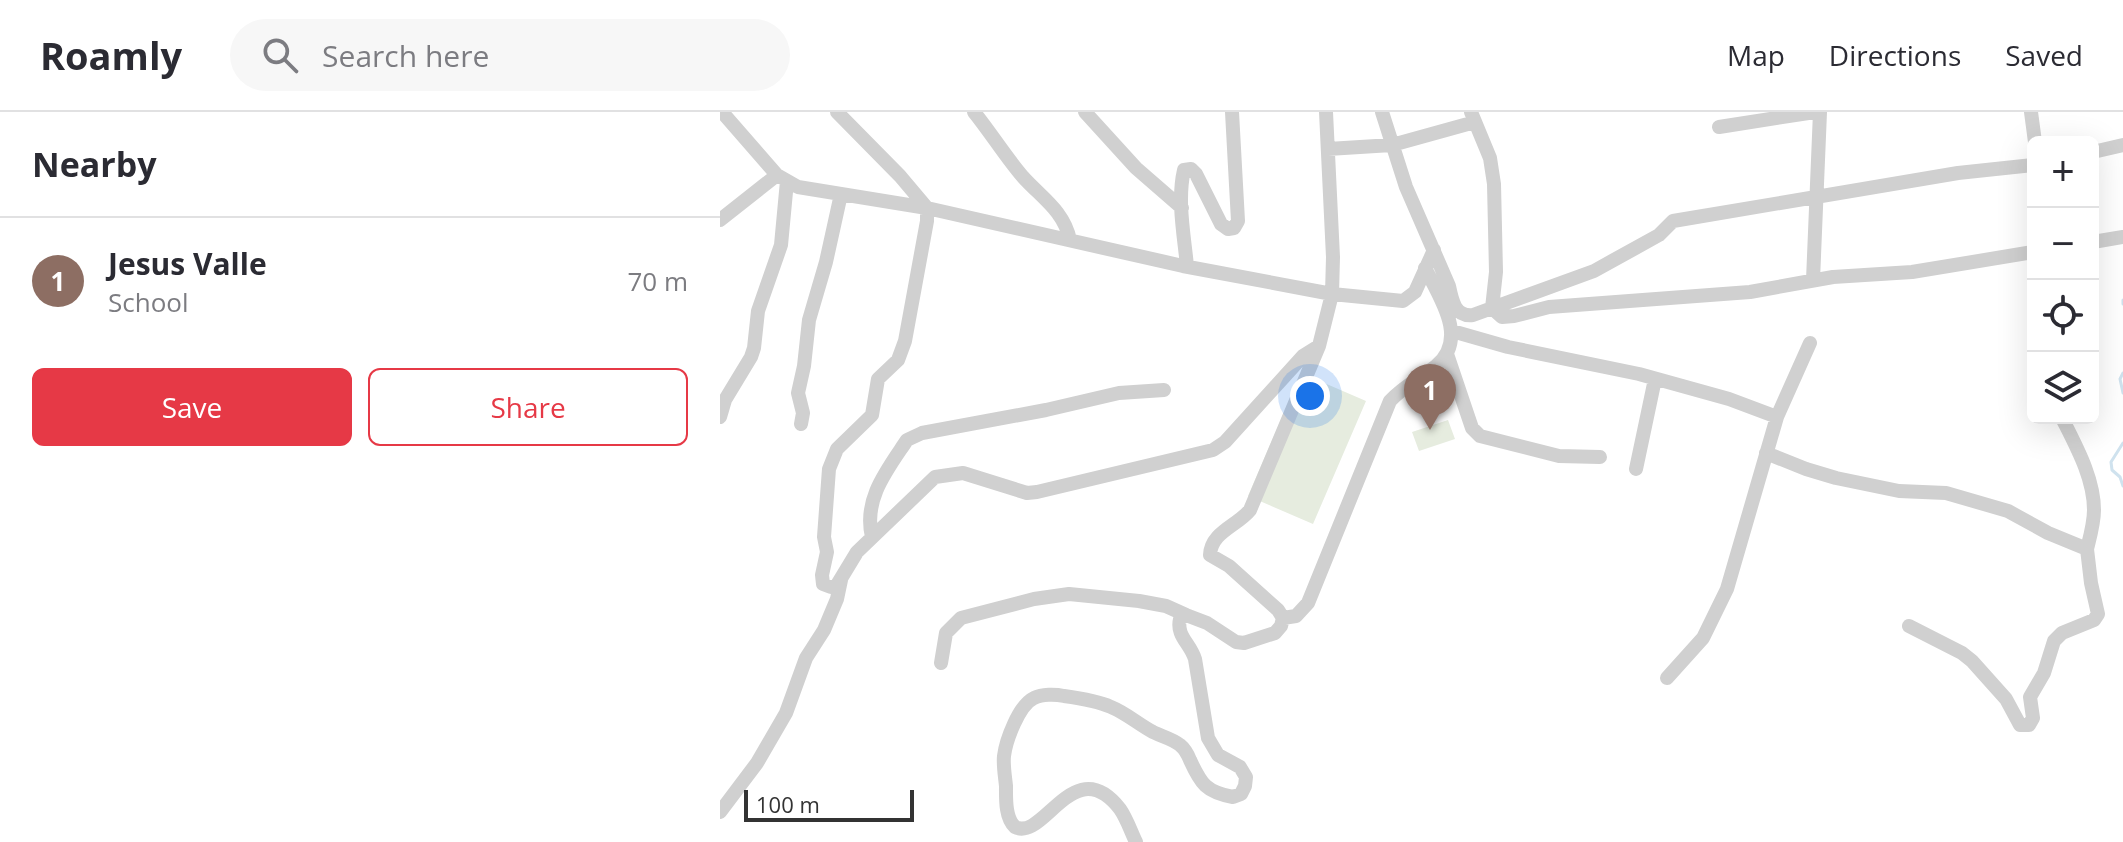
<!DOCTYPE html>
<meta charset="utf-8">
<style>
:root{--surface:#fff;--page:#f7f7f7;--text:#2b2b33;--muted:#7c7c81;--line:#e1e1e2;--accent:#e63946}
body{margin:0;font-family:"Open Sans",sans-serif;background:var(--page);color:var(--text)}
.controls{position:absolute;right:24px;top:24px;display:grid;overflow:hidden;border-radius:12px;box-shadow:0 8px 32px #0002}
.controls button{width:72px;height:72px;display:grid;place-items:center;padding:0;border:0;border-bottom:2px solid var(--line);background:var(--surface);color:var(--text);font:40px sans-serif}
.scale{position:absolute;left:24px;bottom:20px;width:170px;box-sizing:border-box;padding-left:8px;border:4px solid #333;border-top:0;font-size:22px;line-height:28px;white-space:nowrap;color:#333;-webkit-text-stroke:6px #fff;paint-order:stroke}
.you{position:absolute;left:590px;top:284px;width:28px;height:28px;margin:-20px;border:6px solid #fff;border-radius:50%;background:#1a73e8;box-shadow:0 0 0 12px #1a73e833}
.badge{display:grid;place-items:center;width:52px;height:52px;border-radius:50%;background:var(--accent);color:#fff;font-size:26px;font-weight:700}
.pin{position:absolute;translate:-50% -66px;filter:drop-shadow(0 2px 4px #0008)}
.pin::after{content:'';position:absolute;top:42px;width:28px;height:24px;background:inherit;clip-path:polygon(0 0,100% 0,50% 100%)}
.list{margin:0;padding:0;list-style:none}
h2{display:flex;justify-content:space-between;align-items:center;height:104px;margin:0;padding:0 32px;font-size:34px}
h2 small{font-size:26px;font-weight:400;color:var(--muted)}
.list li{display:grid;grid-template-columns:52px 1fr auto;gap:24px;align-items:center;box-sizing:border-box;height:128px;padding:0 32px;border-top:2px solid var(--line)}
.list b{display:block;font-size:30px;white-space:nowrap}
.list p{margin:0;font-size:26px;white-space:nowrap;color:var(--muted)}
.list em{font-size:26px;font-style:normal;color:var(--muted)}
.actions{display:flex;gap:16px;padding:24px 32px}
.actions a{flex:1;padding:18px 0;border:2px solid var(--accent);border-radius:12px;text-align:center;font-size:28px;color:var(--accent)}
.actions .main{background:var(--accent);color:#fff}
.icon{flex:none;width:44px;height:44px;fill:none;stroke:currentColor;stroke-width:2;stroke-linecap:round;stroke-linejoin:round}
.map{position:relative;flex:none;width:1403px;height:730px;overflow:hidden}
header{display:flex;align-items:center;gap:48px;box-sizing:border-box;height:112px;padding:0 40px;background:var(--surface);border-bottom:2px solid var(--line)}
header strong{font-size:38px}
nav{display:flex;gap:44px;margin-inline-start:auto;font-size:28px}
.search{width:560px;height:72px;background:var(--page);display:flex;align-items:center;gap:20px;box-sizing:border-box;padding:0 28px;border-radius:44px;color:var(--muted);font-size:30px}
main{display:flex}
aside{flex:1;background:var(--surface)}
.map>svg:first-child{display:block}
.green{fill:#e6ecdf}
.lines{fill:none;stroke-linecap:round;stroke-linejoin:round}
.stream{stroke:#cfe2ee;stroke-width:3}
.street{stroke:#d0d0d0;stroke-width:14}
</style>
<header>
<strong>Roamly</strong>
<div class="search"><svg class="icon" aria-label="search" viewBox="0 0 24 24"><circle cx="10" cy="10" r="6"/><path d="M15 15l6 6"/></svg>Search here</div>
<nav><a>Map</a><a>Directions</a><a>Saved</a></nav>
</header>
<main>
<aside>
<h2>Nearby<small></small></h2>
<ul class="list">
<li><span class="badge" style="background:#8d6e63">1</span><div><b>Jesus Valle</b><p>School</p></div><em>70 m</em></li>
</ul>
<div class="actions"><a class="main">Save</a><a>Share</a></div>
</aside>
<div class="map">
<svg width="1403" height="730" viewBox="0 0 1403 730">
<rect width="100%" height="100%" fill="#fff"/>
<path class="green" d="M581,261L646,289L593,412L528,384Z
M728,308L735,327L699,339L692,320Z"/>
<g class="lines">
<path class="stream" d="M1403,188V192
M1403,261L1400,267L1403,281
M1403,331L1391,350L1392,358L1400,365L1403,374"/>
<path class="street" d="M2,0L57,63L78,75L207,96V109L185,229L178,248L158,267L152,303L117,337L109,357L104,425L107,440L102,463L103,472L111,475L117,473L137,440L215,365L243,361L307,381L317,380L493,338L505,330L583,244L599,234
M117,0L180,64L207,96L463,154L612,182L683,189L695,180L714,138
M254,0C271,21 285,44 303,65C322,86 344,99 350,128
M365,0L416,56L462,96
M662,0L686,75L729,174C732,189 735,205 753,203L874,159L939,123L953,109L1238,61L1313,53
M751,0L770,46L774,72L776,160L772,196L782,205L794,204L829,195L1030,180L1113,165L1192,160L1313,140
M1311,0L1315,30
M999,15L1095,0
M608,37L672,33L755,10
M1373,40L1403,33
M0,108L57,63
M1373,130L1403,125
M467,154C464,123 457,88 464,58L471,57L476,62L501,112L508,117L514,116L518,109L512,0
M1093,168L1100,0
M732,219L788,235L919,262L1009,287L1057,305
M727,242L752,316L760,324L839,344L880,345
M0,305L5,288L31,245L34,236L38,199L61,133L67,69
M81,312L83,301L78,281L84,254L89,208L106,150L121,82
M1046,341L1086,357L1116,366L1179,379L1226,381L1288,399L1328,421L1367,437C1370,425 1374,411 1374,398C1374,366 1356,334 1342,306
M916,357L935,267
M152,425C143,387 167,358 187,328L202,321L326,298L399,281L444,278
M563,506L576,504L588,491L670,289C684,274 700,266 716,254C749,227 720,186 705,156
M1189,514L1242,541L1252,549L1286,587L1300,613H1309L1313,606L1310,585L1324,561L1334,529L1342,521L1374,508L1378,502L1371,471L1367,437
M221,551L226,521L241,506L314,487L349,482L419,489L446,494L466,503
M947,566L983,526L1007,477L1057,305L1090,231
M0,700L37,651L66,601L86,546L104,518L117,487L121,468
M416,730C411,720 407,707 400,697C354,638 324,730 295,715C285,706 286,686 286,674C285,664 283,653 284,644C286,628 299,593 314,586C322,582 335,582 344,584C359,586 378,589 391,595C406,601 418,612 433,620C441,624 453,627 460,633C465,637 468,643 470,648C481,672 486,680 513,685L521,682L525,674L526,665L520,655L498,643L488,626L475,547C470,531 456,524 460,507L466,503L487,511L516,530L524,531L555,521L561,514L563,506L558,498L509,454L490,443C491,420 517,414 530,398L599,234L612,182L613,145L606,0"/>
</g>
</svg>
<div class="controls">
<button>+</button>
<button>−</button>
<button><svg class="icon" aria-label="locate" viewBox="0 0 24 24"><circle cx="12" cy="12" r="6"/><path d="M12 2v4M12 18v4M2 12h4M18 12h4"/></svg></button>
<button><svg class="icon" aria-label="layers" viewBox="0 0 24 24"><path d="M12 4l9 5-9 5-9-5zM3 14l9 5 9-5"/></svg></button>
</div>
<div class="scale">100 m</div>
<div class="you"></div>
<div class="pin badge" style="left:710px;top:318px;background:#8d6e63">1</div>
</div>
</main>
